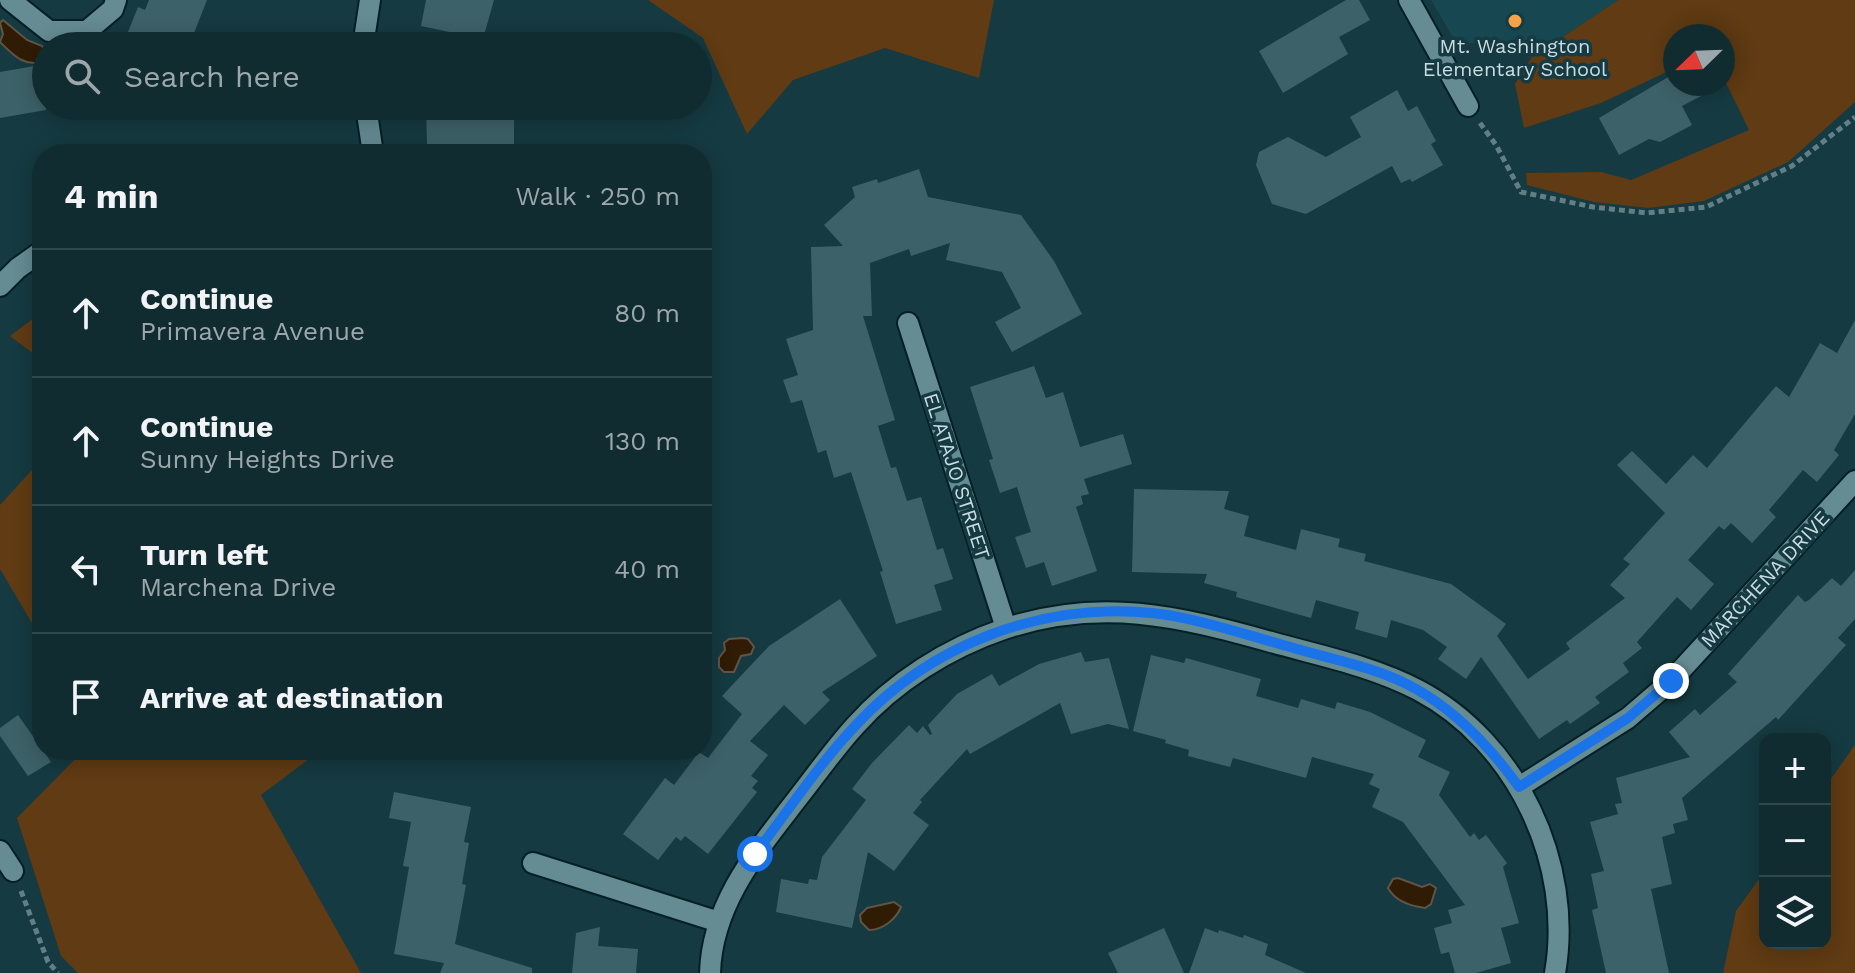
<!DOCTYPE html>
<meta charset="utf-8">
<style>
:root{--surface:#102c31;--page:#193439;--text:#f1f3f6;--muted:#9ca7ab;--line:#30484d}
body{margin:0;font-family:"Work Sans",sans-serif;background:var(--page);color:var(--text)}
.controls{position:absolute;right:24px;bottom:24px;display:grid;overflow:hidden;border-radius:16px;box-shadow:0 4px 20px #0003}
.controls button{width:72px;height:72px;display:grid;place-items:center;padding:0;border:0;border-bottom:2px solid var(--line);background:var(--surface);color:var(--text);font:40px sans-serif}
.compass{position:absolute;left:1663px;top:24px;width:72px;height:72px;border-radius:50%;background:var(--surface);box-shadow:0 4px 20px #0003;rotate:247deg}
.stop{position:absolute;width:24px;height:24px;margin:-18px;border:6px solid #1a73e8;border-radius:50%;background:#fff}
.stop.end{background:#1a73e8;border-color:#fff;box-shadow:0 2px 8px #0008}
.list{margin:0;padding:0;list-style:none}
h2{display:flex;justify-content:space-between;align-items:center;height:104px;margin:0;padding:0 32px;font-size:34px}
h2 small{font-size:26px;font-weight:400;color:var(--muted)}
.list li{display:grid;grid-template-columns:52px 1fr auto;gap:24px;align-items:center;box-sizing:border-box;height:128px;padding:0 32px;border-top:2px solid var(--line)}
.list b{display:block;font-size:30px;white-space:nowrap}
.list p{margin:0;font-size:26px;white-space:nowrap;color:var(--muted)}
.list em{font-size:26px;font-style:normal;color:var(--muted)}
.icon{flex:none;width:44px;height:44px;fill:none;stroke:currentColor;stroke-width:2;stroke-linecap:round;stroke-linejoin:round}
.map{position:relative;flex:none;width:1855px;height:973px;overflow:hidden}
.search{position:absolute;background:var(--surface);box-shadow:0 4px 20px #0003;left:32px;top:32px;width:680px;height:88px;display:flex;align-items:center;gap:20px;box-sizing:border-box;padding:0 28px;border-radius:44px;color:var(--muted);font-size:30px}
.panel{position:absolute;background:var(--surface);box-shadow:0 4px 20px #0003;left:32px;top:144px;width:680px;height:616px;border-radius:32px}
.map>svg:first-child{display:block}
.built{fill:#174750}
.green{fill:#603b13}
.water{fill:#301b04;stroke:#5e5546;stroke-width:2}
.building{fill:#3d6168}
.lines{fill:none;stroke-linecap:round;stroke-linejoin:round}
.minor-casing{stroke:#042025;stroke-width:24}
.path{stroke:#627f85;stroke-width:5;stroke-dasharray:6 4;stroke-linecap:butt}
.minor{stroke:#658b93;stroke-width:20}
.route{stroke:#1a73e8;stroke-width:10}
.poi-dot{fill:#f6a247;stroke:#153a41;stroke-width:3}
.labels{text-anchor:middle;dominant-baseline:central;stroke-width:7;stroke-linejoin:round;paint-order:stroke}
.poi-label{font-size:20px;fill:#c9dce1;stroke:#153a41}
.street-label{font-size:20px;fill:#c9dce1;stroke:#153a41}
</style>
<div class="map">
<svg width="1855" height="973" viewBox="0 0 1855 973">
<rect width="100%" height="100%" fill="#153a41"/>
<path class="built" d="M1431,0H1618L1531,58L1498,47L1455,41Z"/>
<path class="green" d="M648,0H994L979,78L885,48L793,80L747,134L703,38Z
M1618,0H1855V102L1788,162L1704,201L1648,208L1594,202L1527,185L1526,173L1601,172L1631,180L1749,130L1723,77V36H1675V68L1601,103L1524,128L1515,84L1531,58Z
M42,312V360L10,336Z
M42,459V640L0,569V505Z
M1855,745V973H1723L1736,911L1765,871V943H1825V787Z
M84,750H321L261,795L361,973H78L61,956L17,818Z"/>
<path class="water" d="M3,20L27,40L42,46L46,52V61C25,68 14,56 0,42L3,34L0,23Z
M743,638L748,639L754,647L751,654L741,656L734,672H724L719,667V658L725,650L724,643L729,639Z
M1398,878L1422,887L1430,884L1436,888L1431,904L1425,908C1410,906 1395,901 1388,888L1393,879Z
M894,902L901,907C896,919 883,930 869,930L861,922L860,915L867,908Z"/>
<path class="building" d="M149,0H207L189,46H161L128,32L138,7L145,10Z
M426,0H494L483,39L421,26Z
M1346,0H1359L1370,20L1339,37L1348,54L1283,93L1259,51Z
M46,64V110L0,118V72Z
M1675,73V84H1724L1682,106L1692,125L1660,142L1649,139L1619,155L1599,118Z
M1397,90L1408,111L1417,106L1436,141L1431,144L1443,165L1412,182L1410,179L1401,183L1392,166L1306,214L1272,204L1256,165L1259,152L1288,137L1326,157L1361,137L1350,117Z
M426,106H505V119H514V147L448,148V145H427Z
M919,169L928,197L1021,215L1054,261L1082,314L1012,352L995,322L1021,308L1002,272L946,260L950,243L911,256L909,249L870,263L872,316H863L895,420L878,426L891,468L896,467L907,501L921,497L937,550L943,548L953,579L934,585L942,610L896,624L880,572L883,571L851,472L834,478L826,450L818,453L802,400L791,403L783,380L798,375L786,339L813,330L811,247L843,246L824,225L855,197L852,187L877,179L878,183Z
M1855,320V414L1834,450L1839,455L1817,482L1803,470L1769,510L1776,517L1752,543L1731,523L1724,530L1719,526L1688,560L1714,584L1691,610L1677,597L1637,642L1642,648L1623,663L1629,672L1595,697L1600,703L1570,724L1567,720L1539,739L1481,657L1466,679L1438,659L1447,647L1423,630L1391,620L1387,638L1355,629L1359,612L1316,600L1311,618L1236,597L1237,592L1204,583L1207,574L1132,572L1134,489L1229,491L1224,509L1249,516L1244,536L1296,550L1301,529L1340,539L1338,547L1366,554L1364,561L1451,584L1506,624L1497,636L1528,679L1570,649L1566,643L1625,598L1610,585L1630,564L1623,559L1665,513L1617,465L1632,451L1666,484L1693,455L1707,468L1776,386L1789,397L1820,343L1837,353Z
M1034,366L1046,398L1063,392L1080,447L1123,434L1132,464L1084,479L1089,494L1081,496L1083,504L1076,507L1097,571L1052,586L1044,562L1026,568L1015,537L1031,532L1017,487L1000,493L989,460L993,459L970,387Z
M1855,570V619L1838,638L1846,645L1778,720L1776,717L1682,798L1688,820L1673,824L1675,833L1662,837L1672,884L1651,889L1669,973H1606L1592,910L1598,908L1591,874L1604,871L1590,822L1618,814L1615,804L1622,803L1616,778L1690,757L1669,732L1695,709L1700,715L1737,682L1728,674L1798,595L1805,602L1809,600L1832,578L1841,586Z
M840,599L877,656L822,692L830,700L805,725L784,705L750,741L768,755L751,776L758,781L752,788L757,792L708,854L685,836L681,841L676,837L658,860L623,834L665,778L674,785L699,752L708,758L742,714L722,696L769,646Z
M1081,652L1085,662L1109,658L1129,729L1108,724L1071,734L1060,703L970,754L967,749L920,800L922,802L913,813L929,825L894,871L868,852L852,928L776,912L781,879L808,884L809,879L817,880L822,857L866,800L852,789L872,763L909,725L917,733L923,726L930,735L932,734L928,725L957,694L992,674L999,686L1039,664Z
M1151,655L1184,663L1186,658L1261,679L1256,696L1298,708L1301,699L1335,709L1337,702L1370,712L1426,740L1418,757L1450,772L1439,795L1470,837L1474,833L1479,840L1486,835L1507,863L1503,867L1519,923L1501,928L1511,963L1476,973H1455L1449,952L1441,954L1434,928L1452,923L1448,910L1465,905L1403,822L1372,807L1380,789L1369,784L1374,774L1312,757L1306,778L1233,758L1230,767L1188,756L1189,750L1165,743L1166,740L1133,731Z
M18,715L51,762L28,776L0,736V728Z
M394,792L471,807L464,842L469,843L462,884L466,885L455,944L532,968V973H440L444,963L394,954L409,867L403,866L411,822L389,818Z
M600,927L598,946L638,949L636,973H572L576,933Z
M1164,928L1184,973H1118L1108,953Z
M1205,928L1218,933L1219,930L1243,938L1244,935L1268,944L1265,955L1306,973H1189Z"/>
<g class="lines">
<g class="minor-casing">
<path id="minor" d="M10,0L49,31H87L113,9L116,0
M1409,0L1468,106
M363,46L370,0
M366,106L373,154
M0,286L18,268L42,251
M908,323L1006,628
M1519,787L1628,718L1671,681L1855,481
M0,851L13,871
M533,863L719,922
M710,973C712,904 757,851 797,799C816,775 834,749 855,726C894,682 948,648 1004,629C1100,597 1178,616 1271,642C1321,656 1372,666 1418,690C1517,742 1574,864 1555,973"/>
</g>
<path class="path" d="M1480,123L1496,145L1521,192L1593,207L1647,213L1706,207L1792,166L1855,117
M21,891L48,962L58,973"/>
<use href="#minor" class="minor"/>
</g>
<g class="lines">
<path class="route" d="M755,854C788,811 819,764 856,725C931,644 1042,602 1152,613C1198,618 1243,634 1287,646C1316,655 1346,661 1375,671C1437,691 1482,736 1519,787L1628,718L1671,681"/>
</g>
<circle class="poi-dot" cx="1515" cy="21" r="8"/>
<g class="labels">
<g class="poi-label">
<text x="1515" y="46">Mt. Washington<tspan x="1515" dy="23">Elementary School</tspan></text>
</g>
<g class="street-label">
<text transform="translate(957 476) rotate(72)">EL ATAJO STREET</text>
<text transform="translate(1765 579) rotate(-47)">MARCHENA DRIVE</text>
</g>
</g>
</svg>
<div class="controls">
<button>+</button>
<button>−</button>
<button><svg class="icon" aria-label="layers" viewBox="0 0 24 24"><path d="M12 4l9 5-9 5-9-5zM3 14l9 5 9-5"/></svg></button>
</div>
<svg class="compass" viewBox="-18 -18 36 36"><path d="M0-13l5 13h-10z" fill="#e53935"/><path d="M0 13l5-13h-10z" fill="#9ca7ab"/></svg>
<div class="stop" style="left:755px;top:854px"></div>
<div class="stop end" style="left:1671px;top:681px"></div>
<div class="search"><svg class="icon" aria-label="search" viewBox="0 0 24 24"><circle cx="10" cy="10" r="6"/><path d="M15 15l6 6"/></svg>Search here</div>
<section class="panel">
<h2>4 min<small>Walk · 250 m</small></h2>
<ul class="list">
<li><svg class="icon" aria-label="ahead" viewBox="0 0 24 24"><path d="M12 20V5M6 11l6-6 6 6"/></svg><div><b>Continue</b><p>Primavera Avenue</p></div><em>80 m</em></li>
<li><svg class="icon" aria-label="ahead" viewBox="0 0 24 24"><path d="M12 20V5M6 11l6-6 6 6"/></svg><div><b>Continue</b><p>Sunny Heights Drive</p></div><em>130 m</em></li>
<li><svg class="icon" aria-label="left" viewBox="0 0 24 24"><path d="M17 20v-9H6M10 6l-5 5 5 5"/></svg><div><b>Turn left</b><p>Marchena Drive</p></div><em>40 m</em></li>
<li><svg class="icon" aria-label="arrive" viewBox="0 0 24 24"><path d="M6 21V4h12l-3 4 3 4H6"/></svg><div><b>Arrive at destination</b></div></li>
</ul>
</section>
</div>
